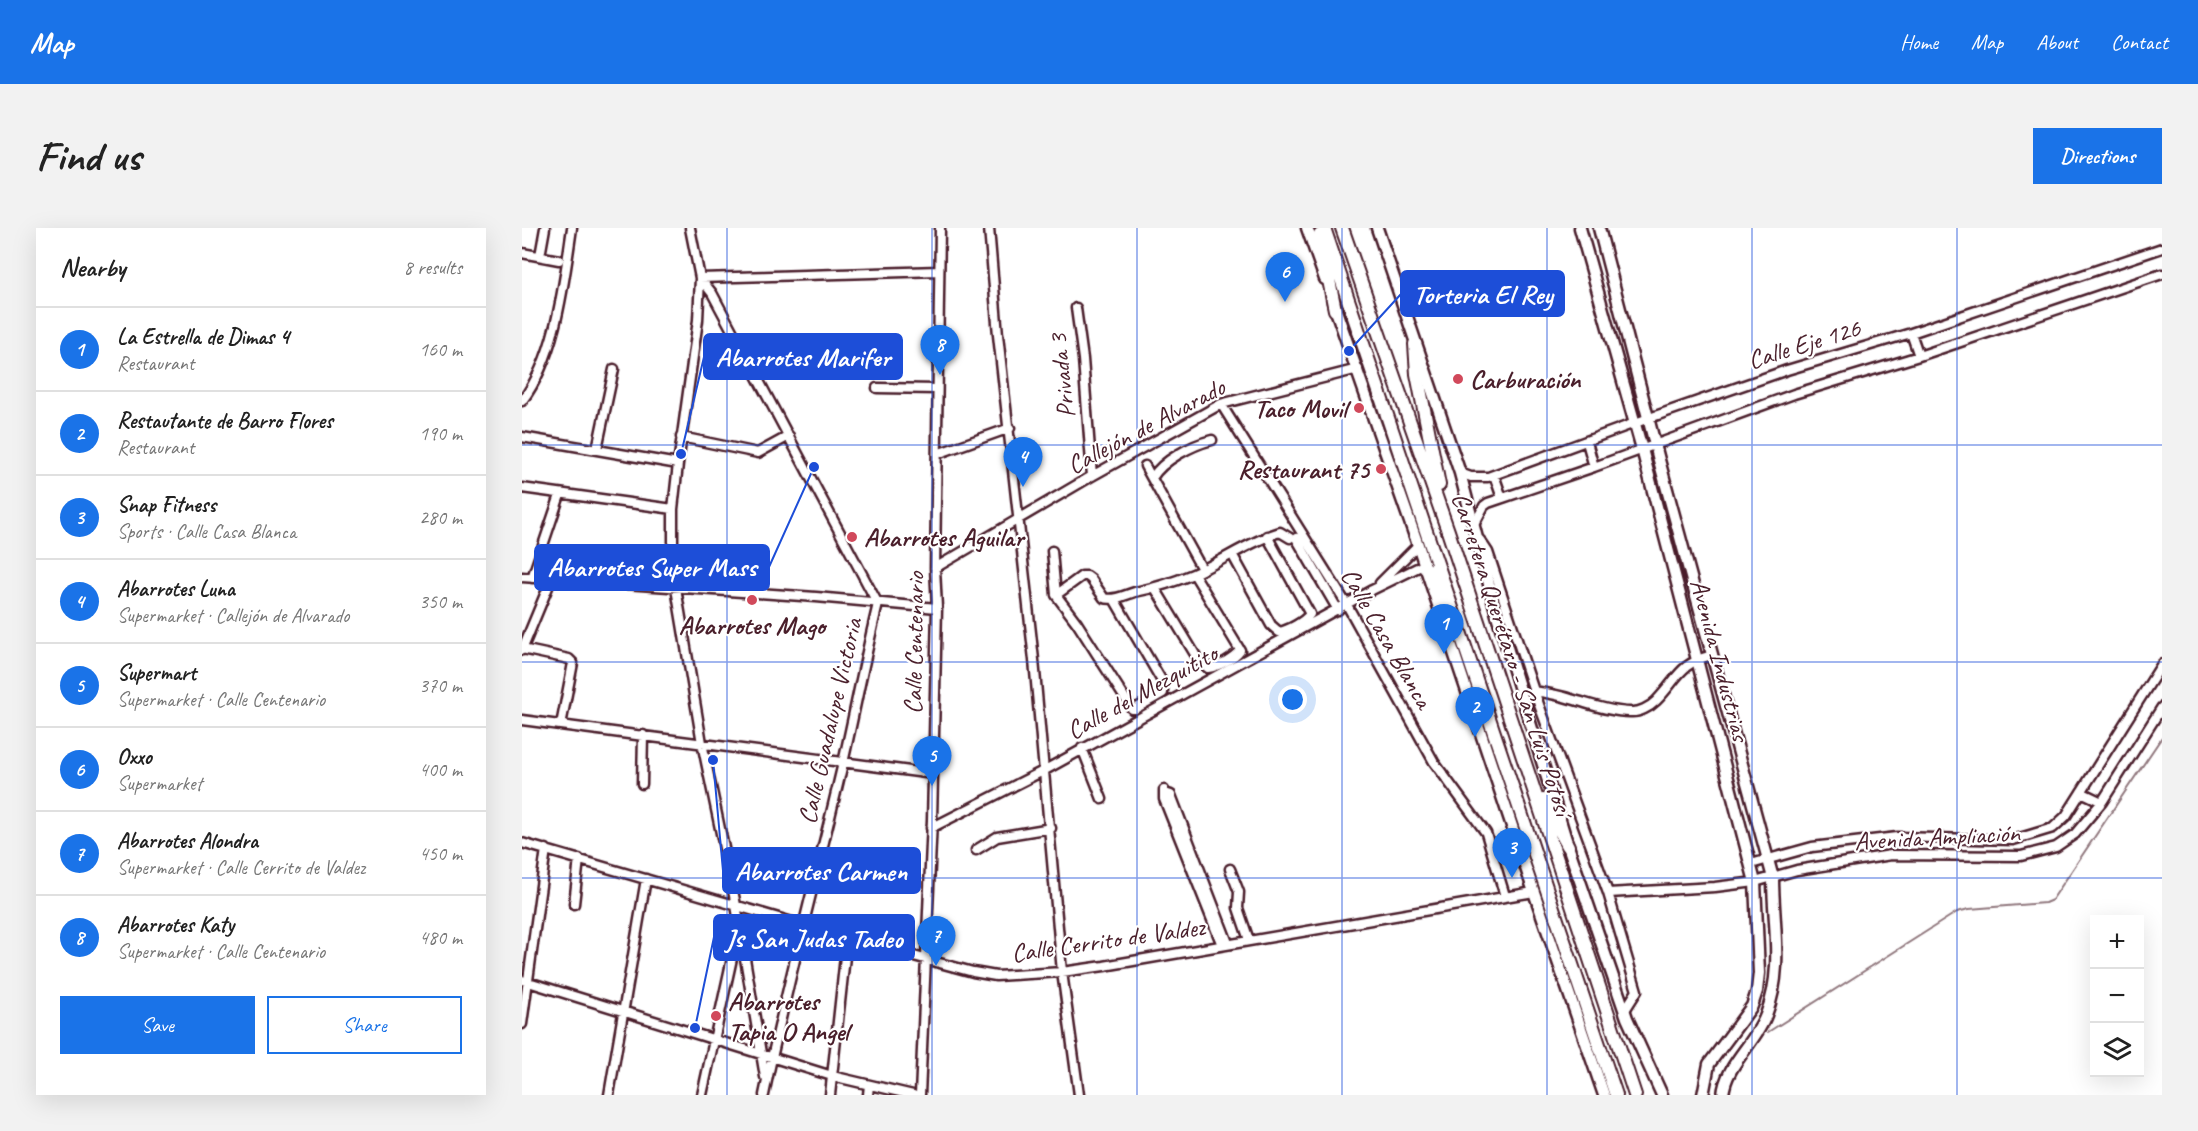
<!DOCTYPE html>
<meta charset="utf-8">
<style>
:root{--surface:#fff;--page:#f2f2f2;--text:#222;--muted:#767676;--line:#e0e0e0;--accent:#1a73e8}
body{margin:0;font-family:Caveat,sans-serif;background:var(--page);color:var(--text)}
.controls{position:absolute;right:18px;bottom:18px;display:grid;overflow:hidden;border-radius:0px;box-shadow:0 6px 24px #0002}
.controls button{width:54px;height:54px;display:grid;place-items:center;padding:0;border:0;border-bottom:2px solid var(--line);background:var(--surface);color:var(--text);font:30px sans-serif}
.you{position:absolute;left:771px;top:472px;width:21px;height:21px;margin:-15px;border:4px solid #fff;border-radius:50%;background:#1a73e8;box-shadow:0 0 0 9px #1a73e833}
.badge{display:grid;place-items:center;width:39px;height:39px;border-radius:50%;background:var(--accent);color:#fff;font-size:20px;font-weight:700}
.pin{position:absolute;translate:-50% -50px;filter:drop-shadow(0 2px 3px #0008)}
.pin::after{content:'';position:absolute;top:32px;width:21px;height:18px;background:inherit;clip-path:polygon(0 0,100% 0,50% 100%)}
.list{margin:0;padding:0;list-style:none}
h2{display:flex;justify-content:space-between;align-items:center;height:78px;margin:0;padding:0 24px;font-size:26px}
h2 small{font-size:20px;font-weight:400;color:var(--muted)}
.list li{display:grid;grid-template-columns:39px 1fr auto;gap:18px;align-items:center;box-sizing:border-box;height:84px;padding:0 24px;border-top:2px solid var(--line)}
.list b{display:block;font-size:22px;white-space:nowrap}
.list p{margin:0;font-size:20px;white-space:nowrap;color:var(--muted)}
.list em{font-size:20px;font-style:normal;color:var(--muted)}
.actions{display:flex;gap:12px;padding:18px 24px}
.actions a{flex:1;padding:14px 0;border:2px solid var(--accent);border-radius:0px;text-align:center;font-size:21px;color:var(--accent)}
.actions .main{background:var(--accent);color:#fff}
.icon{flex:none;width:33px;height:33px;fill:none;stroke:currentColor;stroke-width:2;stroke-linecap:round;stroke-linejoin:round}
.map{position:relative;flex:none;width:1640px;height:867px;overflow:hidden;border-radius:0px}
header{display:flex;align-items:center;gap:36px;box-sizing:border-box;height:84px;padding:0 30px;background:var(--accent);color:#fff}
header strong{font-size:28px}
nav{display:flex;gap:33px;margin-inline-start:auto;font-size:21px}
.intro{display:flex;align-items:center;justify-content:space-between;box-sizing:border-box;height:144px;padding:0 36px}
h1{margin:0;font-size:42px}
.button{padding:15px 27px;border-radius:0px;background:var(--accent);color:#fff;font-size:21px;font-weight:700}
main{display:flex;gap:36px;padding:0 36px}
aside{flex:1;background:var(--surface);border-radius:0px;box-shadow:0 6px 24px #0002}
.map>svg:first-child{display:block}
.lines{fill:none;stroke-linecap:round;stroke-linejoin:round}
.stream{stroke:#91787e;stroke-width:2}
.minor-casing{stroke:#4a1f2b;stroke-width:13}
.major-casing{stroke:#4a1f2b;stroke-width:15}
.highway-casing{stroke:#4a1f2b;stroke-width:16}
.minor{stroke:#fff;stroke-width:8}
.major{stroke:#fff;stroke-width:10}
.highway{stroke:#fff;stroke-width:12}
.grid{fill:none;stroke:#1d4ed8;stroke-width:1.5;stroke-opacity:0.55}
.poi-dot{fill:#d1495b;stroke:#fff;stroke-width:2}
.labels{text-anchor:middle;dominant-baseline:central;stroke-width:4.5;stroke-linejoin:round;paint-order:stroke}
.street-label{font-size:26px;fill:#4a1f2b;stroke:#fff}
.poi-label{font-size:26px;font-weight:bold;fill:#4a1f2b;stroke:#fff;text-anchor:start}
.leader{fill:none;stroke:#1d4ed8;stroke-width:2}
.callout-dot{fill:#1d4ed8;stroke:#fff;stroke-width:2}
.callout{fill:#1d4ed8;stroke:#1d4ed8;stroke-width:2}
.callout-label{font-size:27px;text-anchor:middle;font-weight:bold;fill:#fff}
</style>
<header>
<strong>Map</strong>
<nav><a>Home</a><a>Map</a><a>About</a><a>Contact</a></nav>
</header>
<div class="intro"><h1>Find us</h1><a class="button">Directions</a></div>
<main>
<aside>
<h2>Nearby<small>8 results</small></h2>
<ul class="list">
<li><span class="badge">1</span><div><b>La Estrella de Dimas 4</b><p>Restaurant</p></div><em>160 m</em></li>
<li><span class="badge">2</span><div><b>Restautante de Barro Flores</b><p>Restaurant</p></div><em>190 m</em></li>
<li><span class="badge">3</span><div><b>Snap Fitness</b><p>Sports · Calle Casa Blanca</p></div><em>280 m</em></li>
<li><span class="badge">4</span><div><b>Abarrotes Luna</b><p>Supermarket · Callejón de Alvarado</p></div><em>350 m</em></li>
<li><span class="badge">5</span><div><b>Supermart</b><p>Supermarket · Calle Centenario</p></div><em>370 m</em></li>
<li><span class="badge">6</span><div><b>Oxxo</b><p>Supermarket</p></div><em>400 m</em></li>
<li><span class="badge">7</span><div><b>Abarrotes Alondra</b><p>Supermarket · Calle Cerrito de Valdez</p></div><em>450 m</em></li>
<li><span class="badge">8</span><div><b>Abarrotes Katy</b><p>Supermarket · Calle Centenario</p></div><em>480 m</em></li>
</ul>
<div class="actions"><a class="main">Save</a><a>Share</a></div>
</aside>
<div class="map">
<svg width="1640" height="867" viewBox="0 0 1640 867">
<rect width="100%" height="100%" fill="#fff"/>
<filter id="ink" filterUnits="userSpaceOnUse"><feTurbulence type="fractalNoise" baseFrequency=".0167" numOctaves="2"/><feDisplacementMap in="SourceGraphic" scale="12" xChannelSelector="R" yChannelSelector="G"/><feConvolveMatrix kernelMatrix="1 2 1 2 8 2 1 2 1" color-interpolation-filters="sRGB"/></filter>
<g filter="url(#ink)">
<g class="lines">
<path class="stream" d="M1246,804L1435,684L1447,681L1523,675L1530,672L1640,509"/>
<g class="minor-casing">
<path id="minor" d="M168,0L178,50L176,92L156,236L151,281V325L154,360L180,515L214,677L243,849
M467,0L476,107L512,432L540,744L557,867
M0,25L37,32
M18,28L23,0
M178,50L190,65L356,376C343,429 333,482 321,535C295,646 265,756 242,867
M178,50L417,43
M554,80L561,131L570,248
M1389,105L1397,128
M355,160L415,161
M0,173C34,129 42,54 50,0
M699,176L825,377L912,534L964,605L983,668
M0,209L156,236
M159,209L236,225L267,208
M1065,214L1072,239
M75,221L92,141
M415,226L488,200
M623,238L680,341
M938,245L949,249H966L1113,195L1265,142L1389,105L1640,20
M972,247L980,270
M630,250C641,232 670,217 690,212
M0,260L151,281
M953,295L962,278L966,275L1072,239L1272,166L1397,128L1640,46
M774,310L816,382
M958,312L966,324L1012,463L1086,665L1115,763L1103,782
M530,323L534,367L555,395L606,475L610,481H613L641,465V455L592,371
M710,326L749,397L757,404C767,402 782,394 788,386L745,308
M413,340L570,248L699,176L836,141
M0,349L294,369L415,380
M10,350L38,267
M858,355L896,317
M633,360L677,433L686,440C696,439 712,430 718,422L672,346
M534,367L560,348H565L569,351L582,370C592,373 603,367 613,364C633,360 652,354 671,346C701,333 728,313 758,304L768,310
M0,421L47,431L51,435L39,497
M0,422L29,352
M1012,463C1025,465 1037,467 1049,471C1068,476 1088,484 1108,484C1117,485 1128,479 1134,473C1156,451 1156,436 1190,427
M0,492L411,546
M560,520L580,571
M120,556L121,507
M642,562V571L700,717
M1559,564L1580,574
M643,565L649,567L706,715
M409,600L523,542L850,362L903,336
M0,615L325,710L451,744L474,748L540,744L582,738L1012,664
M454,622L475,609L529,600
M1229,636L1290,619L1375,609L1491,612L1531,600L1544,588L1640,436
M708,641L717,664L716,680L727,712
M1086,665L1193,659L1233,654L1275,642L1369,627L1499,628L1534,619L1553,606L1580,574L1640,479
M52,676L57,631
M0,752L310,848L391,867
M0,796L24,621
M87,867L124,651
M180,867L216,703
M308,867L325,710
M346,867L347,857
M398,867L410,592L415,380L413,340L418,0"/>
</g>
<g class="major-casing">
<path id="major" d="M785,0L803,51
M855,0L938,245L975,387L1046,618L1105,790L1140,867
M1058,0L1120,221L1233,654L1237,745L1235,763L1230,778L1187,836L1181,867
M1077,0L1137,232L1251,650C1251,698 1262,740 1244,787C1234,815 1203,837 1201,867
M811,74L896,317L1012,664L1082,867"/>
</g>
<g class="highway-casing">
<path id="highway" d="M802,0L1094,867
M820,0L926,303L1113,867
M798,7L813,82
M893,116L895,146L917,257
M905,341L924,374
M1021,572L1046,618"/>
</g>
<use href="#minor" class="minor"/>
<use href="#major" class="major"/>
<use href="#highway" class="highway"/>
</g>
</g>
<path class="grid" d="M205,0V867M410,0V867M615,0V867M820,0V867M1025,0V867M1230,0V867M1435,0V867M0,217H1640M0,434H1640M0,650H1640"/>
<g class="poi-dot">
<circle cx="936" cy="151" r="6"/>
<circle cx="837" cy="180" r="6"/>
<circle cx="859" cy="241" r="6"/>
<circle cx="330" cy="309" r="6"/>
<circle cx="230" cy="372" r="6"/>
<circle cx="194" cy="788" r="6"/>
</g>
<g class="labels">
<g class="street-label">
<text transform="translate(1282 116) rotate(-17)">Calle Eje 126</text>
<text transform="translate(540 148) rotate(-96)">Privada 3</text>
<text transform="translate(624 198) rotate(-28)">Callejón de Alvarado</text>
<text transform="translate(865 410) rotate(60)">Calle Casa Blanca</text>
<text transform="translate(392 415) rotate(-89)">Calle Centenario</text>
<text transform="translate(990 426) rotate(72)">Carretera Querétaro - San Luis Potosí</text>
<text transform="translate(1198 432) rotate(75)">Avenida Industrias</text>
<text transform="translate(620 464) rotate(-29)">Calle del Mezquitito</text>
<text transform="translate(308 493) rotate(-77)">Calle Guadalupe Victoria</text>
<text transform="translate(1415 609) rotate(-3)">Avenida Ampliación</text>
<text transform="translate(586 712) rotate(-8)">Calle Cerrito de Valdez</text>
</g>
<g class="poi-label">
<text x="948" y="151">Carburación</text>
<text x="825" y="180" text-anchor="end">Taco Movil</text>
<text x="847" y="241" text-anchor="end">Restaurant 75</text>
<text x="342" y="309">Abarrotes Aguilar</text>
<text x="230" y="397" text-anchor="middle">Abarrotes Mago</text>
<text x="206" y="773">Abarrotes<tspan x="206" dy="30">Tapia O Angel</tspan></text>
</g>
</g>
<path class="leader" d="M827 123L879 66M159 226L182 129M292 239L247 339M191 532L201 643M173 800L192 709"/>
<g class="callout-dot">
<circle cx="827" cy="123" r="6"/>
<circle cx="159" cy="226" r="6"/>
<circle cx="292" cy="239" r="6"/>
<circle cx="191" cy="532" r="6"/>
<circle cx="173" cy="800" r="6"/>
</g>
<g class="callout">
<rect x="879" y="43" width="163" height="45" rx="6"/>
<rect x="182" y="106" width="198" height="45" rx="6"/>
<rect x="13" y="317" width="234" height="45" rx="6"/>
<rect x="201" y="620" width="197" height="45" rx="6"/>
<rect x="192" y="687" width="200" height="45" rx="6"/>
</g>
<g class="callout-label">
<text x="961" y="75">Torteria El Rey</text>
<text x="281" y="138">Abarrotes Marifer</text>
<text x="130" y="348">Abarrotes Super Mass</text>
<text x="299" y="652">Abarrotes Carmen</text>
<text x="292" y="719">Js San Judas Tadeo</text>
</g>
</svg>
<div class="controls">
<button>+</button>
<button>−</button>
<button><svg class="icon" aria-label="layers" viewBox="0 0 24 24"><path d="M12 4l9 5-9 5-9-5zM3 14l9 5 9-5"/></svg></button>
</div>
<div class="you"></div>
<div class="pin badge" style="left:922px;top:426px">1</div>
<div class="pin badge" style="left:953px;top:509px">2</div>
<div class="pin badge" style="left:990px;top:650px">3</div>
<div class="pin badge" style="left:501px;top:259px">4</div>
<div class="pin badge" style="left:410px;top:558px">5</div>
<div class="pin badge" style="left:763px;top:74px">6</div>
<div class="pin badge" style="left:414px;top:738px">7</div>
<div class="pin badge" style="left:418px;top:147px">8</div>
</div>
</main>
